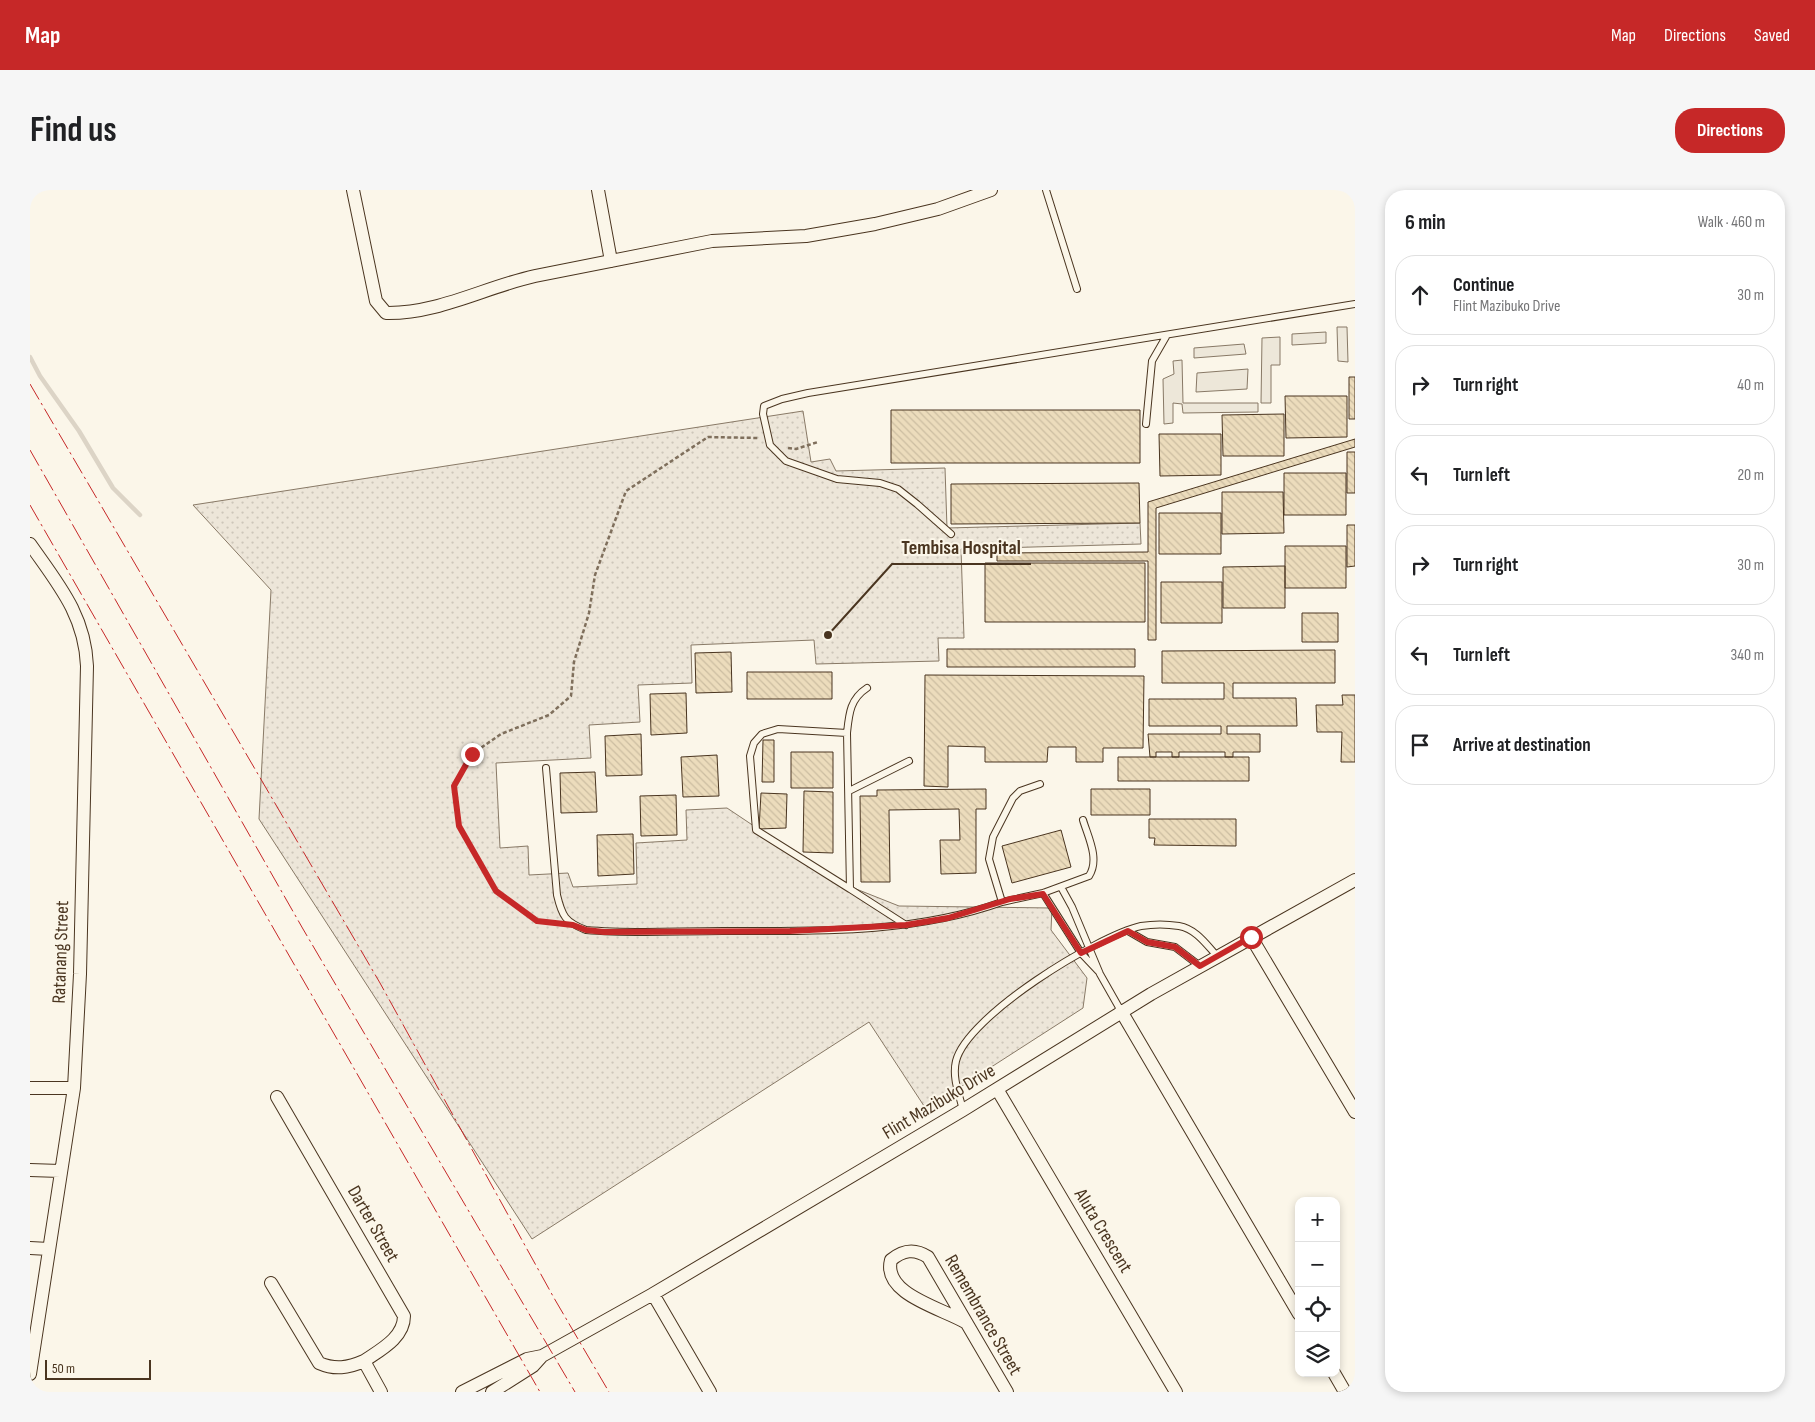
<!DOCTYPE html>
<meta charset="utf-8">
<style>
:root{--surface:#fff;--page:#f6f6f6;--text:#202124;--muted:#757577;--line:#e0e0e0;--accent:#c62828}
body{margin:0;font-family:"Sofia Sans Condensed",sans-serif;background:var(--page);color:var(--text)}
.controls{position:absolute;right:15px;bottom:15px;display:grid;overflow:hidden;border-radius:10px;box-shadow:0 2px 8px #0003}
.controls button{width:45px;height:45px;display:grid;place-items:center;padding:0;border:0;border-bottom:1px solid var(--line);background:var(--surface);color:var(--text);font:25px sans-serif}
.scale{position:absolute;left:15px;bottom:12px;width:106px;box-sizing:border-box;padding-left:5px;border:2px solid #4a3520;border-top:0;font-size:14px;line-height:18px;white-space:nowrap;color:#4a3520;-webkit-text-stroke:4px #fbf6e9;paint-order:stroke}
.stop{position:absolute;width:15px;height:15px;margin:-11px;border:4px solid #c62828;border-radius:50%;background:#fff}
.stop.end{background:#c62828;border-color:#fff;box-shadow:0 1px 5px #0008}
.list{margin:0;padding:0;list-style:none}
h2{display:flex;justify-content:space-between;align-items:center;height:65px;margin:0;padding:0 20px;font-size:21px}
h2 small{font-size:16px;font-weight:400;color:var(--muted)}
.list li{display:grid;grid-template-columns:32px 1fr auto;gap:15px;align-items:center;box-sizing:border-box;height:80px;margin:0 10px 10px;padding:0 10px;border:1px solid var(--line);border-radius:20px}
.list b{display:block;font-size:19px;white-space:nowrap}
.list p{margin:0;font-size:16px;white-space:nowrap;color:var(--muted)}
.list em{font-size:16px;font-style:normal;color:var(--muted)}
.icon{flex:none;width:28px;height:28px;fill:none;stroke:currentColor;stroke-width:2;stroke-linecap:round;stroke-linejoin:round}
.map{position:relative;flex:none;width:1325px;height:1202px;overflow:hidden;border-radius:20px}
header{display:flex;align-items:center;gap:30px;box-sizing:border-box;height:70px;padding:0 25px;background:var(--accent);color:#fff}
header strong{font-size:24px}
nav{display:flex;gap:28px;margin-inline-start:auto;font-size:18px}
.intro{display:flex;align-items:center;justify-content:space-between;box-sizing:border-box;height:120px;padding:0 30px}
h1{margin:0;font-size:35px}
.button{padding:12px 22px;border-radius:20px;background:var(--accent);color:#fff;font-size:18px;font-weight:700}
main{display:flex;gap:30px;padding:0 30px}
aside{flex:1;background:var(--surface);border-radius:20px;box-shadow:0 2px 8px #0003}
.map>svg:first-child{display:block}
.park{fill:url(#park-dots);stroke:#887966}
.parking{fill:#ede7d9;stroke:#887966}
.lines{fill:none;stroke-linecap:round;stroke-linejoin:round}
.stream{stroke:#dcd4c6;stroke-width:4.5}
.building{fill:url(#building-back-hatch);stroke:#4a3520}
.lane-casing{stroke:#4a3520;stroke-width:8}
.street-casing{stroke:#4a3520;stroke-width:14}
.path{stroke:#7f6f5c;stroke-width:2.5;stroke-dasharray:4 2.5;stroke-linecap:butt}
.lane{stroke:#fbf6e9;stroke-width:6}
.street{stroke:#fbf6e9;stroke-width:12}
.power{stroke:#c62828;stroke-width:1;stroke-dasharray:18 4 2.5 4;stroke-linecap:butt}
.route{stroke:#c62828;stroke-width:6}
.labels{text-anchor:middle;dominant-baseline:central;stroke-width:4;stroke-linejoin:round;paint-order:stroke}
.street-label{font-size:19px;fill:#4a3520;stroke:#fbf6e9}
.leader{fill:none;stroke:#4a3520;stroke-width:2}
.callout-dot{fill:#4a3520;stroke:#fbf6e9;stroke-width:2}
.callout-label{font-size:20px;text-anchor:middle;font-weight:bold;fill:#4a3520;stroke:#fbf6e9;stroke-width:4;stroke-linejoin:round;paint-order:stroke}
</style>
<header>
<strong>Map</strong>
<nav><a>Map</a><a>Directions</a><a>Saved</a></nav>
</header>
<div class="intro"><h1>Find us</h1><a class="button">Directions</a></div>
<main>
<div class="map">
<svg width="1325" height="1202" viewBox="0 0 1325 1202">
<defs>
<pattern id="park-dots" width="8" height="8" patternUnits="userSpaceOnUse" patternTransform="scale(1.25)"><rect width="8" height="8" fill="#ede6d9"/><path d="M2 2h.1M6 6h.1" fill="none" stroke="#cdc6ba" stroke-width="1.8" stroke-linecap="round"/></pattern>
<pattern id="building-back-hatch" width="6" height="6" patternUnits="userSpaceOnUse" patternTransform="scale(1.25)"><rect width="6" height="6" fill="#ecdcbc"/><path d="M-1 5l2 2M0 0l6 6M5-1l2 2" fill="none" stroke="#ccbda1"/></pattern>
</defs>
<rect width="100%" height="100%" fill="#fbf6e9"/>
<path class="park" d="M773,221L781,272L800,269L806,281L915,278L917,338L1110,333L1111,354L931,359L934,448H908L909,471L786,474L784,450L661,455L662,493L608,495L610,532L559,535L561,568L466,573L470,658L498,656L499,685L538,683L543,697L607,694L606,653L657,650L656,620L697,618L806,691L869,716L1022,718L1021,740L1057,788L1053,818L896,919L839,832L502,1049L229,629L241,400L163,315Z"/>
<path class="parking" d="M1307,137H1317L1318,172L1308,171Z
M1296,142V153L1262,155V144Z
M1250,147V175H1241V213H1231L1232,148Z
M1214,154L1216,164L1164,168V158Z
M1152,170L1153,213H1228V222L1153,223L1152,214L1143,213V233L1134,234L1133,189L1144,184L1143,171Z
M1218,179L1217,199L1166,202L1167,183Z"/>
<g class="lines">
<path class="stream" d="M0,167L10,186L49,241L83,298L110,325"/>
</g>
<path class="building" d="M1319,187H1325V229H1319Z
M1255,206H1317V247L1256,248Z
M861,220H1110V273H861Z
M1254,224V266H1193L1192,225Z
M1129,244H1191V285L1130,286Z
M1325,249V257L1126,318V450H1118V371H967V363L1118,362V312Z
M1317,262H1325V303H1317Z
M1254,283H1316V325H1254Z
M1109,293L1110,333L921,334V294Z
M1192,302H1253L1254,343L1192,344Z
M1129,323H1191V364H1129Z
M1317,335H1325V376L1317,377Z
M1255,356H1316V398H1255Z
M955,373H1115V432H955Z
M1255,376V418H1193V377Z
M1131,392H1192V433H1131Z
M1272,423H1308V452H1272Z
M917,459H1105V477H917Z
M1305,460V493H1203V508H1266L1267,536H1197V544H1230V562H1203V567H1195V562H1149V567H1142V562H1126V567H1120L1118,544H1191V536H1119V509H1194V493H1132V461Z
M701,462L702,502L666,503L665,463Z
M717,482H802V509H717Z
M895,485L1114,486L1113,558H1073V572H1046V557H1018L1017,572H955V557L918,556V597L894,596Z
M656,503L657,543L621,545L620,504Z
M1312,505H1325V572H1311L1312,542H1287L1286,515H1313Z
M611,544L612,585L576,586L575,546Z
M733,550H744V592H732Z
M761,562H803V598H761Z
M687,565L689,606L653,607L651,567Z
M1088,567H1219V591H1088Z
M565,582L567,622L531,623L530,583Z
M956,599V619H946V683L911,684L910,650H930L929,619L859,620L860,692H831L830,606H847V600Z
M1061,599H1120V625H1061Z
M774,601L803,602V663L773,662Z
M731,603L757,604L756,638L729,639Z
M646,605L647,645L611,646L610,606Z
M1119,629H1206V656L1124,655L1125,648H1119Z
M1031,640L1041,677L982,693L972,656Z
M603,644L604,684L568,686L567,645Z"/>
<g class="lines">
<g class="lane-casing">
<path id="lane" d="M1016,0L1047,99
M1116,234L1122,171L1137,145
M921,344L887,314L868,299L850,293L807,289L756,271L740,255L733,224L734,216L752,209L778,203L1325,114
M837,498C820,509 819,524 817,543L820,699L876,735
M817,543L748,539L732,544L724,553L720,566L726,640L820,699
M516,578L527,705C532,726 535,732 556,740C601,744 647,741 693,741C786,741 883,744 972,712
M1010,594L990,601L983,608L963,647L959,669L972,712L1013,703L1059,686C1070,669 1058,647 1053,630
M819,601L879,571
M1031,697L1042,717L1070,784L1091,821
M1013,703L1051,763L1069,782
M1098,741L1117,752L1145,757L1170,776
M933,920C929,904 922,887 926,871C937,826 1067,746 1111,736C1123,734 1137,734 1149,736C1166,739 1176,754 1187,766"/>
</g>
<g class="street-casing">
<path id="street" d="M323,0L346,111L356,123C408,124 455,97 505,86L682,51L776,46L845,34L908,19L961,0
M568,0L581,71
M0,354C28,394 55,425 57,476L50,784L44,898L0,1184
M1221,747L1325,922
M1091,821L1269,1124
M0,898H44
M967,899L1146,1202
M247,907L374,1126C374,1148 350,1160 334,1171L351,1202
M0,980L30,981
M0,1058L19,1059
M241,1093L289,1173C305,1180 318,1178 334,1171
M623,1104L680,1202
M935,1132C911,1118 852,1104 861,1070C873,1060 884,1058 898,1067L977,1202
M1304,1183L1315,1202
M432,1202L497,1169L512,1166
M462,1202L503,1176L512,1166L623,1104L933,920L1121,804L1325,690"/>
</g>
<path class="path" d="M758,258L766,259L788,252
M527,733L507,731L466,701L429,636L424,596L442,564L471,544L519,525L541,506L544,472L559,423L565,385L596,301L678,247L728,248"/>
<use href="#lane" class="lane"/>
<use href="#street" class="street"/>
<path class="power" d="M0,194L350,793L524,1108L579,1202
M0,260L273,739L545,1202
M0,315L510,1202"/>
</g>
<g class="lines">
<path class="route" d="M442,564L424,596L429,636L466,701L507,731L543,735L556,740L574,742L760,741L876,735L918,728L980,709L1013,704L1051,763L1098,741L1117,752L1145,757L1170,776L1221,747"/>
</g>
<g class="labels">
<g class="street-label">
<text transform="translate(31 762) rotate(-88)">Ratanang Street</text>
<text transform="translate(909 912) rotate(-31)">Flint Mazibuko Drive</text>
<text transform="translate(343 1034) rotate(60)">Darter Street</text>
<text transform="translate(1073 1041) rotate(59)">Aluta Crescent</text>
<text transform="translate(953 1125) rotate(60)">Remembrance Street</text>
</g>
</g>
<path class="leader" d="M798 445L862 374H1001"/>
<circle class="callout-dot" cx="798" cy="445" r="5"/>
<g class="callout-label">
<text x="931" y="364">Tembisa Hospital</text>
</g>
</svg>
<div class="controls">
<button>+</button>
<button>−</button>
<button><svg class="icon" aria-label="locate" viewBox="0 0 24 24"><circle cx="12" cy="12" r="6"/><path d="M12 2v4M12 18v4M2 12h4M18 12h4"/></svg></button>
<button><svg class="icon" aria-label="layers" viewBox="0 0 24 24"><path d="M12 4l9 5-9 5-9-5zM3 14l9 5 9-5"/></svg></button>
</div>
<div class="scale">50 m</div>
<div class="stop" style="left:1221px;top:747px"></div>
<div class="stop end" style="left:442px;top:564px"></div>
</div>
<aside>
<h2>6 min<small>Walk · 460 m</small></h2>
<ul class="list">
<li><svg class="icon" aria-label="ahead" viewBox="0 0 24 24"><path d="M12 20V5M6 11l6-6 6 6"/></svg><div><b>Continue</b><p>Flint Mazibuko Drive</p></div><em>30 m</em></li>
<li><svg class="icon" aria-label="right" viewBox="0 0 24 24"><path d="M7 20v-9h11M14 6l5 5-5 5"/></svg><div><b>Turn right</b></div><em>40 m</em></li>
<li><svg class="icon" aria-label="left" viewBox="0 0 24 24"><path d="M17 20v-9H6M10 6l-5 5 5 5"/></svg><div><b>Turn left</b></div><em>20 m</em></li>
<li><svg class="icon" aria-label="right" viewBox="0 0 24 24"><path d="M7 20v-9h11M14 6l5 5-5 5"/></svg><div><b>Turn right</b></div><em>30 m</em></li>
<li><svg class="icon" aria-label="left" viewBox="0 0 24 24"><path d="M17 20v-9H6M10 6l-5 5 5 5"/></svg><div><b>Turn left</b></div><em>340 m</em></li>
<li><svg class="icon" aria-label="arrive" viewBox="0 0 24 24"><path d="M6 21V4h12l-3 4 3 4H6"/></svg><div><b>Arrive at destination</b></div></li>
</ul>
</aside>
</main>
